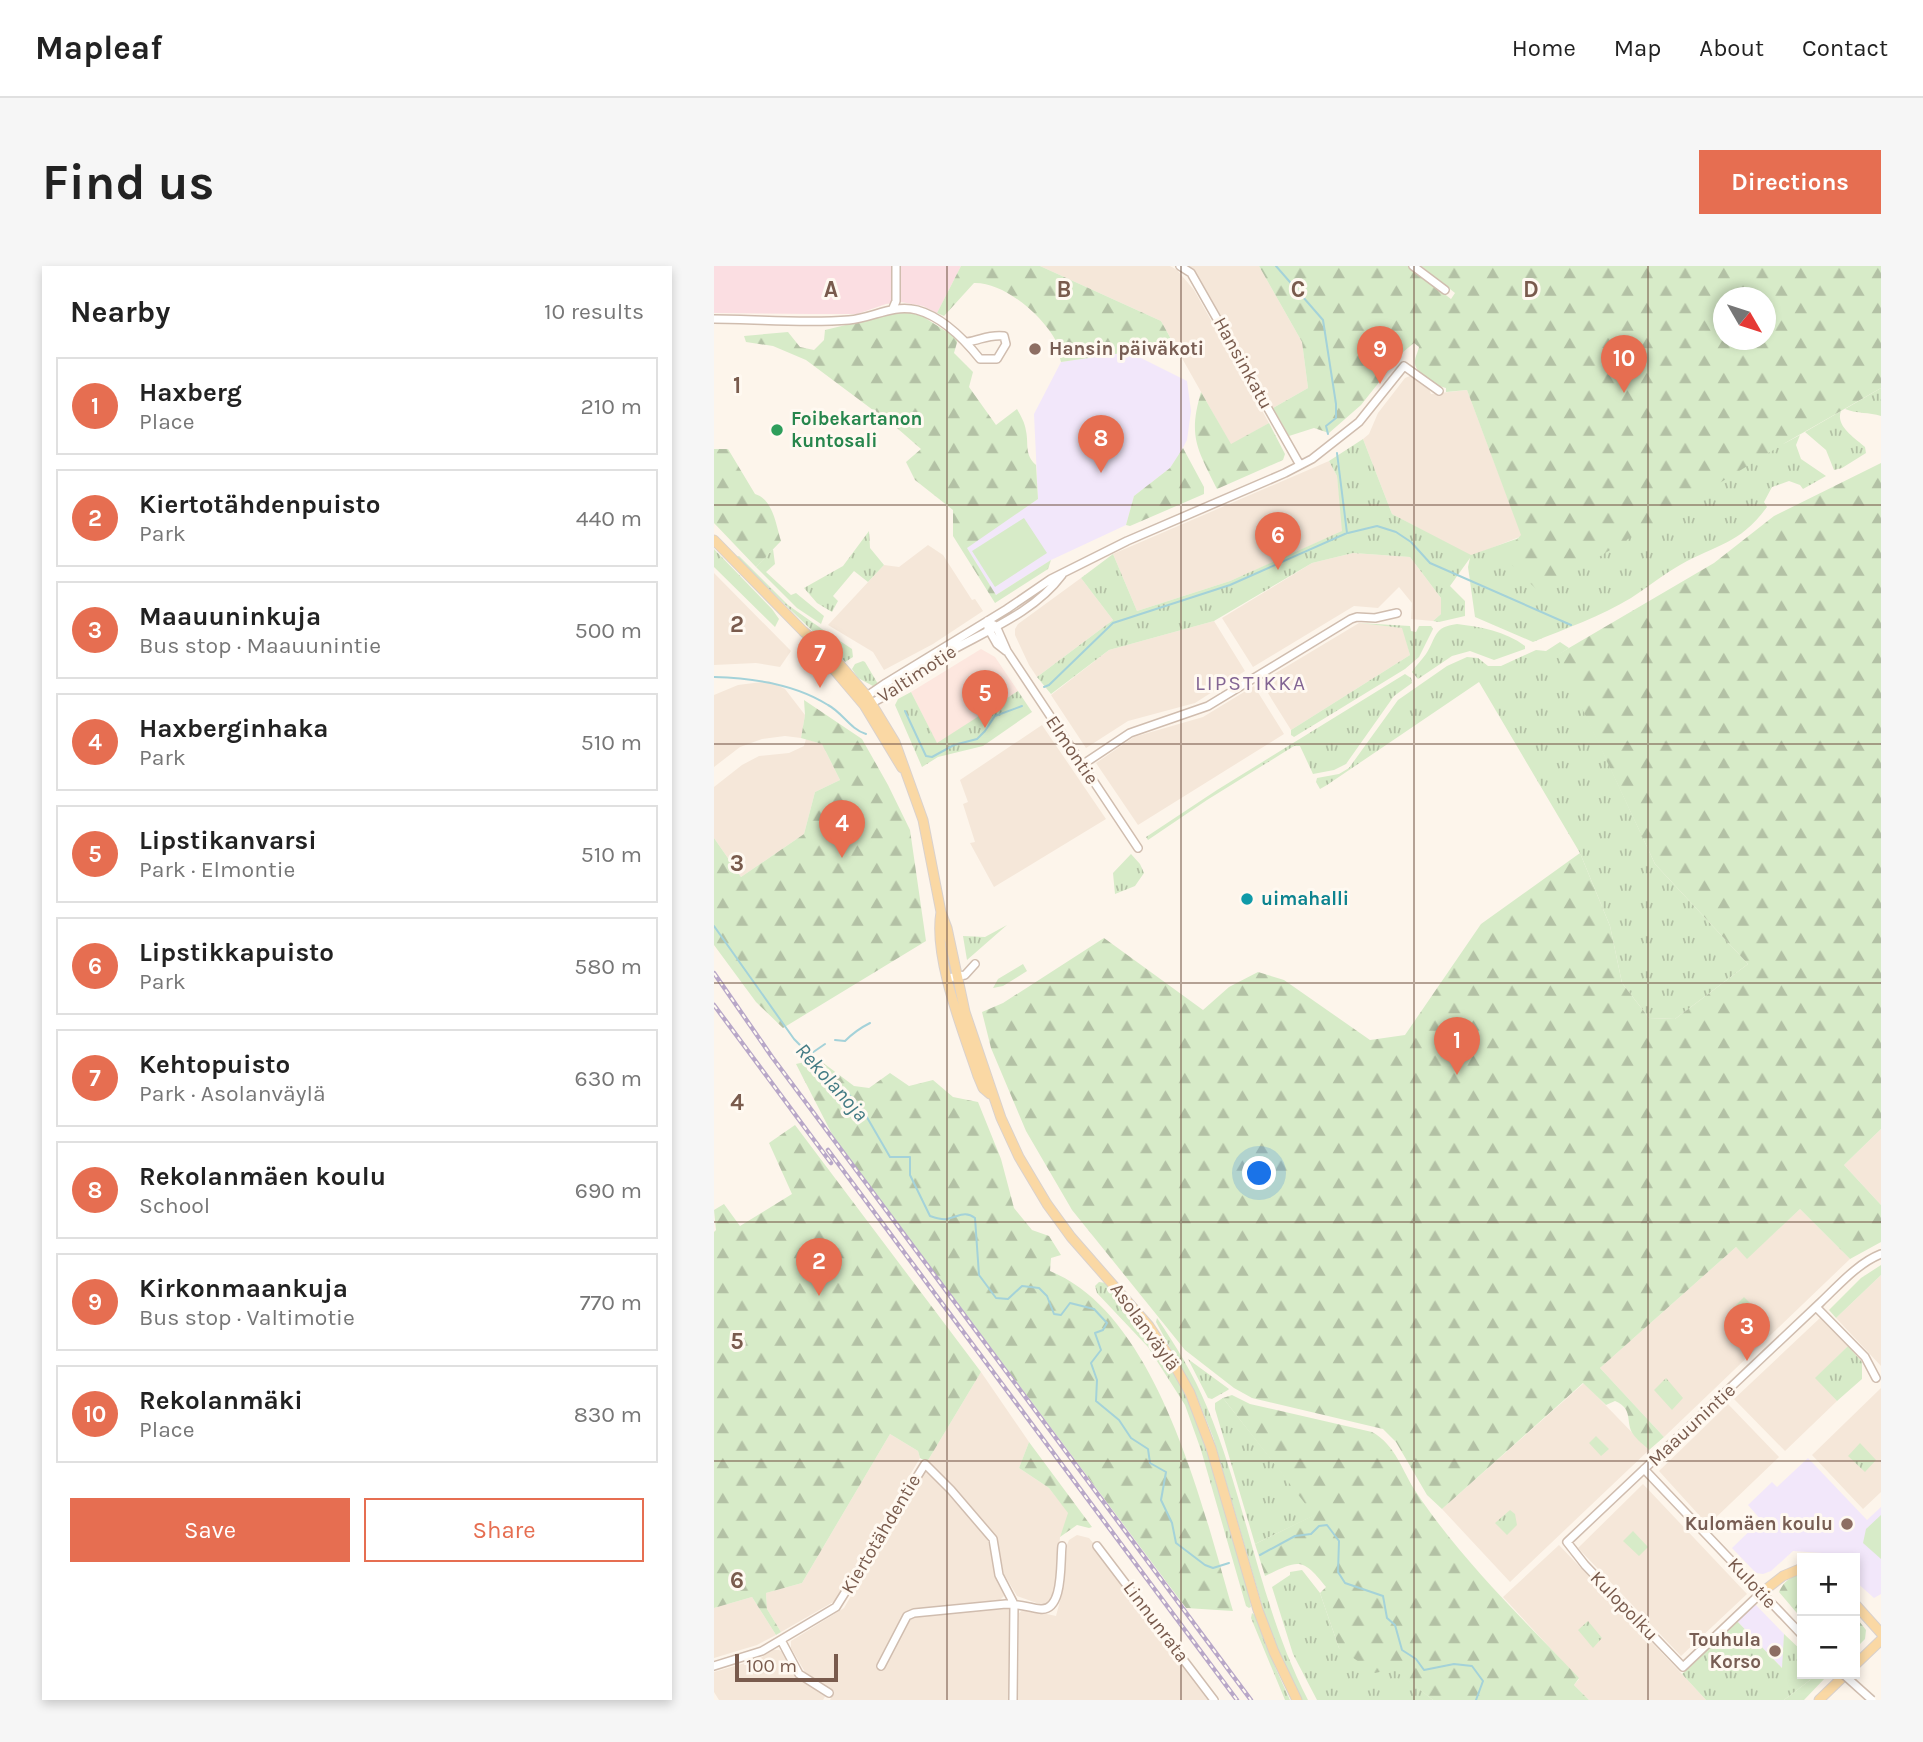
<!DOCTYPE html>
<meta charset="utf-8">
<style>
:root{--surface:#fff;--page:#f6f6f6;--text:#222;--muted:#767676;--line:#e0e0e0;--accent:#e66e51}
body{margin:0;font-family:Karla,sans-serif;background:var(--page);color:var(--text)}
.controls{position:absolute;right:21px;bottom:21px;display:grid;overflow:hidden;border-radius:0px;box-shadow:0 4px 10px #0003}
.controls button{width:63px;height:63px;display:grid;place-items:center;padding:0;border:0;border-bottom:2px solid var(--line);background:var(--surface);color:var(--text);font:35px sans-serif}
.compass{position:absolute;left:999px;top:21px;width:63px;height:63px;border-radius:50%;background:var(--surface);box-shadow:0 4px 10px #0003;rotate:129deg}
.scale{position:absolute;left:21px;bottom:18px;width:103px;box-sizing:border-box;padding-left:7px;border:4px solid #795b4d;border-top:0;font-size:19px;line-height:24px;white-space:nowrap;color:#795b4d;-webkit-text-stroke:5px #fff9f1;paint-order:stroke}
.you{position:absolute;left:546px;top:908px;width:24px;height:24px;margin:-18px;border:5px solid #fff;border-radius:50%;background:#1a73e8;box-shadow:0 0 0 10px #1a73e833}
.badge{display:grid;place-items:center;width:46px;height:46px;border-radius:50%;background:var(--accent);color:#fff;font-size:23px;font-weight:700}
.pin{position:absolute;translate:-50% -58px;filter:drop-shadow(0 2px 4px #0008)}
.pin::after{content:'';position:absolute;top:37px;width:24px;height:21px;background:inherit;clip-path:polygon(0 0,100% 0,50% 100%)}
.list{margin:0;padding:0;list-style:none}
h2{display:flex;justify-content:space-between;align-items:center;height:91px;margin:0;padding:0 28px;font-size:30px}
h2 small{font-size:23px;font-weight:400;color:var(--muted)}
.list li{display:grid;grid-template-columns:46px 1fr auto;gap:21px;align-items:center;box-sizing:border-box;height:98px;margin:0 14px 14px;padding:0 14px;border:2px solid var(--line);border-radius:0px}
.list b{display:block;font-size:26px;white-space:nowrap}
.list p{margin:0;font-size:23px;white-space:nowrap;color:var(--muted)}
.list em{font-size:23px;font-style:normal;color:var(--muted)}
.actions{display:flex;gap:14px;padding:21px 28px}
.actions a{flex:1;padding:16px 0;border:2px solid var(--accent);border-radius:0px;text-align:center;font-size:24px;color:var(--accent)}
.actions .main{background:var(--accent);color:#fff}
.map{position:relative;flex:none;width:1167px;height:1434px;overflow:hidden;border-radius:0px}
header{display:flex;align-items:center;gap:42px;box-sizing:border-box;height:98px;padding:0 35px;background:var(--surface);border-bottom:2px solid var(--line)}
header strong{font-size:33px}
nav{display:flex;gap:38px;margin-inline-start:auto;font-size:24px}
.intro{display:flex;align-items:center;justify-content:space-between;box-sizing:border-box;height:168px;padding:0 42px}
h1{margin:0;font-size:49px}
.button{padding:18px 32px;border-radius:0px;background:var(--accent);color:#fff;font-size:24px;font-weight:700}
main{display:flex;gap:42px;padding:0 42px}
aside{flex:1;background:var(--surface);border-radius:0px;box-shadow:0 4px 10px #0003}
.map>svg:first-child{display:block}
.residential{fill:#f5e7d9}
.commercial{fill:#fde7df}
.education{fill:#f2e7fa}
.medical{fill:#fbdee2}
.grass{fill:url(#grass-tufts)}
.forest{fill:url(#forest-firs);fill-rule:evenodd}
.garden{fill:#d7ebc8}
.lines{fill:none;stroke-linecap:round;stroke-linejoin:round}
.stream{stroke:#a4d2d9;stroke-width:2}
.minor-casing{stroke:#d0bdaf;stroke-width:10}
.major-casing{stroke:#d9d1cd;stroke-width:11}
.minor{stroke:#fff;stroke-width:7}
.major{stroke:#fad8a4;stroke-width:9}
.rail-casing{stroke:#b8a7c8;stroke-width:4.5}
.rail{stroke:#fff9f1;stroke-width:2;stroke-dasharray:5;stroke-linecap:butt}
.minor-bridge-casing{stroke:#d0bdaf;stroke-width:10;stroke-linecap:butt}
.minor-bridge{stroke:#fff;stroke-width:7}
.grid{fill:none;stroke:#795b4d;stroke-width:2;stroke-opacity:0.55}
.education-dot{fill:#8d6e63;stroke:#fff9f1;stroke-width:2.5}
.leisure-dot{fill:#2e9e5b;stroke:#fff9f1;stroke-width:2.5}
.culture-dot{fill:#0f9aa8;stroke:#fff9f1;stroke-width:2.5}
.labels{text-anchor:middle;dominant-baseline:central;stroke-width:6;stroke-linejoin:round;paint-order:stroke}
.education-label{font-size:19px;font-weight:bold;fill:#785e54;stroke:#fff9f1;text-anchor:end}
.street-label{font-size:19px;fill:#795b4d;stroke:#fff9f1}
.leisure-label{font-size:19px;font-weight:bold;fill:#27864d;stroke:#fff9f1;text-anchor:start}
.culture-label{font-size:19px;font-weight:bold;fill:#0d838f;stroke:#fff9f1;text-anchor:start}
.neighbourhood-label{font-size:21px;letter-spacing:2px;fill:#836594;stroke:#fff9f1}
.water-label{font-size:21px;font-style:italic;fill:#437b84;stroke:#fff9f1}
.grid-label{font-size:23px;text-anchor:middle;font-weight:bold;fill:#795b4d;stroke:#fff9f1;stroke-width:6;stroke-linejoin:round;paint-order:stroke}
</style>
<header>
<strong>Mapleaf</strong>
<nav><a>Home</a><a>Map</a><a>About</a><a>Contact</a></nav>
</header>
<div class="intro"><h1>Find us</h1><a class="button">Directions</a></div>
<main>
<aside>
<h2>Nearby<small>10 results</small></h2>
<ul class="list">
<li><span class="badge">1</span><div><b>Haxberg</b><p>Place</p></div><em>210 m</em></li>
<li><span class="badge">2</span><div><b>Kiertotähdenpuisto</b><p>Park</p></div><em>440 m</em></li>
<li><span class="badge">3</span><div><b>Maauuninkuja</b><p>Bus stop · Maauunintie</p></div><em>500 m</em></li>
<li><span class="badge">4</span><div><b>Haxberginhaka</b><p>Park</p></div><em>510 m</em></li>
<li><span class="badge">5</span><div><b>Lipstikanvarsi</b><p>Park · Elmontie</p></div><em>510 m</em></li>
<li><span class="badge">6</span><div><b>Lipstikkapuisto</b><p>Park</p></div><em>580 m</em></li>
<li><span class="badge">7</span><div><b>Kehtopuisto</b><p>Park · Asolanväylä</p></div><em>630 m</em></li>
<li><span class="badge">8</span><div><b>Rekolanmäen koulu</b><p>School</p></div><em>690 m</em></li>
<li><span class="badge">9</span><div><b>Kirkonmaankuja</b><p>Bus stop · Valtimotie</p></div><em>770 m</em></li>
<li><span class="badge">10</span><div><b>Rekolanmäki</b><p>Place</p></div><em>830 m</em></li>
</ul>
<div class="actions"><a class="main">Save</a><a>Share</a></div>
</aside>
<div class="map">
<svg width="1167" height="1434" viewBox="0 0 1167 1434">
<defs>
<pattern id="grass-tufts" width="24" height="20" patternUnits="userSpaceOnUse" patternTransform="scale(1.75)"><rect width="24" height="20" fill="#d7ebc8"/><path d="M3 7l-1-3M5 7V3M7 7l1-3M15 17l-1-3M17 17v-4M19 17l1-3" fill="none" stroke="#b3c1a5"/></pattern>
<pattern id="forest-firs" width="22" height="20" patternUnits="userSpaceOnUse" patternTransform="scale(1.75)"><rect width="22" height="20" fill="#d7ebc8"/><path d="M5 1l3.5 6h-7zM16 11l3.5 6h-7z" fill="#b3c1a5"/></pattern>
</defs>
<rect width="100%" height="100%" fill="#fdf5eb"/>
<path class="residential" d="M326,0H456L463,4L480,24L555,157L517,179L447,55Z
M474,0H545L588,76L594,122L559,142L488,17Z
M696,110L715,123L717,128L753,124L808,270L757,290L678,248L649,173L655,168L664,147L691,112Z
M615,195L623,210L629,265L516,315L423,345L399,288Z
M214,279L229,289L258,334L261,333L269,345L219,378L170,404L159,386L114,359L170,299L185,301Z
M639,287L696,291L727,332V348L719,355L697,353L698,337L685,321L664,342L640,340L539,401L508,352L598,297Z
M0,307L77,385L66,401L42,397L0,399Z
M367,312L399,354L323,411L315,399L301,369V363L304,358Z
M500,355L531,405L481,437L414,455L372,482L337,429L395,384Z
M645,357L689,362L696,389L577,464L547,416Z
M55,415L71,423L91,449L87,472L71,470L48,473L26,481L0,501V429L24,419Z
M540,420L570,468L424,559L382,497L420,471L489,451Z
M328,459L392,553L280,621L256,577L261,576L249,538L254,536L246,514Z
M92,473L108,478L126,514L101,526L90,568L27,611L0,572V521L28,499L45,490L75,487L90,480Z
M1167,863V939L1130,899Z
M1086,943L1136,993L950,1171L886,1102L1022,981L1033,992Z
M1167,1009V1100L1122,1052Z
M1107,1051L1134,1080L1102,1112L1123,1135L1071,1185L1020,1133Z
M267,1106L315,1176L305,1202L335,1222L355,1247L346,1271L341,1327L336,1336L331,1340L303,1330L290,1308L281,1268L233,1214L213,1196Z
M870,1117L935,1184L796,1316L728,1243Z
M1167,1122V1226L1149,1243L1098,1189Z
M1014,1138L1065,1191L994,1259L945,1205Z
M176,1168L204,1185L206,1192L121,1335L67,1366L53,1343L52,1327L88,1317Z
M209,1205L215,1207L273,1272L290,1330L286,1334L260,1337L262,1344L296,1342L299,1347L296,1434H116L120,1426L91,1406L77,1382V1375L130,1342Z
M929,1218L1033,1328L967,1390L864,1282Z
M363,1269L375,1272L380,1278L497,1434H304L305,1347L310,1343L342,1350L350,1320L353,1279L355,1274Z
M845,1279L968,1408L992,1434H875L860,1419L865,1413L789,1331Z
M38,1331L62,1369L43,1379L0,1392V1342Z
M59,1384H65L71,1387L83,1409L112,1429L109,1434H5L0,1426V1406L45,1393Z"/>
<path class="commercial" d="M267,383L281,391L304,425L223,478L197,426Z"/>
<path class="education" d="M415,86L473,115L477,145L473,174L465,189L456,202L420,230L412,259L337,294L282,329L252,281L324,233L320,148L347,96Z
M1094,1192L1153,1254L1167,1241V1328L1160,1332L1141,1315V1292H1115L1109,1287L1079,1285L1057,1305L1049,1308L1042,1307L1018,1282L1047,1254L1034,1239L1058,1216L1063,1221Z
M1041,1338L1070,1368L1069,1403L1023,1355Z"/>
<path class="medical" d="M0,0H247L223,47L209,40L187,36L172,38L143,48H97L0,47Z"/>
<path class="grass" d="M1167,122V150C1155,146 1143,148 1131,143Z
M1127,145C1121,160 1141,172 1151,181L1152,187L1128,202L1120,204L1112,184L1091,166Z
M1086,169L1082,179L1087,193L1112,210L1089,223L1086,219L1075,215L1058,221L1050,236L1053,241C1025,279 1003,278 966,299C948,309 933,322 917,332C887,350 851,363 819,376L761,351L754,301L756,292L736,320L751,335V350L725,356L719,355L727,348V332L696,291L639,287L598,297L500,355L395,384L337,428L323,411L399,354L367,312L399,288L423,345L516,315L628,265L623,210L615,195L649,173L678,248L757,289L1071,177Z
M155,265L156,282L170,299L154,316L140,305L119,330L124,335L118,346L103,337L90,322L129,300Z
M0,283L58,343L65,353L61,361L0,301Z
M59,283L61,298L52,306L77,329L82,327L110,350L107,358L83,342L42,301Z
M25,290L74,339L115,368L116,373L112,378L22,291Z
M645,357L696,360L697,365L702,366L705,360H717L719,363L705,391L691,403L580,471L577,469V464L696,389L688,362Z
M743,358C767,361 791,365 811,380V383L780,394L756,385L738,390L704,413L698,406C702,399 708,394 712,388C723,371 719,361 743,358Z
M123,373L138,383L139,391L131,396L123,388L127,384L120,377Z
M846,376L855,382L844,389L941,598L1034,698L961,753L935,752L908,717L896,660L866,587L765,416L613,519L606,523L602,516L603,512L625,508L635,502L684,434L733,400L753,391L764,392L774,400H787L822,384L832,385Z
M149,395L151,396L164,418L159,420L144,412L138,403L141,398Z
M691,408L697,412L698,417L680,430L632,498L620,504L599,508L586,480H580L493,534L434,574L432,571L503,524Z
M304,425L318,446L269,480L224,491L208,501L181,439L184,433L197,426L223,477Z
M417,588L426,598L430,607L421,620L401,628L399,607Z
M293,659L253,694L249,670L271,671Z
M385,1016L392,1017C411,1039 431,1059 447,1083C493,1157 511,1245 535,1328L537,1341L535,1342L532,1340L487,1184L471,1139L434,1081L383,1027L381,1020Z
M1030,1031L1055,1056L1045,1066L1021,1040Z
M443,1052C462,1080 480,1109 493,1141C533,1237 546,1341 594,1434H588L555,1363L499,1171L483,1131L442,1056Z
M1134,1080L1148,1096V1113L1123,1135L1101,1112Z
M474,1093L515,1123L514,1124L498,1133L494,1132Z
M952,1112L969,1132L958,1144L940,1124Z
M509,1132L601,1249L541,1278L501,1143V1137Z
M882,1170L895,1183L887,1190L875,1177Z
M1146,1177L1162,1194L1151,1206L1134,1190Z
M796,1244L801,1248L803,1259L793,1269L781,1257Z
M919,1265L934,1281L925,1290L909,1275Z
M588,1304L606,1327L625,1382L679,1402L719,1434H603L579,1388L558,1321L576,1309V1306Z
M538,1347L543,1351L562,1403L576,1434H571L537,1352Z
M874,1355L888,1372L879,1382L864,1364Z
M1023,1355L1068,1402L1070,1368L1088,1385V1408H1104L1070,1434H992L968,1408Z"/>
<path class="forest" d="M247,0H326L447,55L467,91L415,86L347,96C345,90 345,81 342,75C328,49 290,16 260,17L230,50L223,47Z
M545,0H694L737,33L741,27L707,0H1167V122L1071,177L826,327L788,289L807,269L753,124L732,126V122C723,120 702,108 701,98C700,93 704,86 705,81L700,77L689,86L647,139L615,167L600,162L575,170L559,142L594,122L588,76ZM1010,32H1052V74H1010Z
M190,45L208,50L244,73L240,87L259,106L255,121L282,159L303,143C307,150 311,157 312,165C315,179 310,188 322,199L324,233L253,282L282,329L337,294L334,303L281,337L239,270V244L201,214L192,196L207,183L183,162L92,94L59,80L32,76L30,70L74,66L86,81L100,84L110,74L111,64Z
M487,126L517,178L555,157L571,188L569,194L503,223C483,182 474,171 487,126Z
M469,182L490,221V228L416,260L412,259L420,230L456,202Z
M0,183H14L41,228C59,233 62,259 67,275L42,301L0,257Z
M1167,197V863L1130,899L1167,939V976L1136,993L1086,943L1033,993L1022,981L886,1102L950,1171L935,1184C930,1179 923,1174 919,1168C911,1156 920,1143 901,1135L892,1139L869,1117L728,1243L713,1229L682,1176L669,1163L538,1132L520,1122L471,1084L358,944L312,865L277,782L268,746L289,737L390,672L489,744L515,721L544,706L570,714L656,774L691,769L767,658L866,587L896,660L908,717L935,752L961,753L1034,698L941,598L843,389L1000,297L1060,250Z
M90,434L148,473L174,519L196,564L212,675L69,762L42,736L0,679V572L27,611L90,568L101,526L126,514L108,478L87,472L91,449Z
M309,698L313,705L289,720L279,722L284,713Z
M104,793L140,820L155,822L176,807L195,820L219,814L239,831L264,836L287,893L300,942L318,964L335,970L347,989L337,992L336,1005C445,1049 489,1243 519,1345L472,1342L120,872L82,798Z
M81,859L267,1106L213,1196L206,1192L204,1185L176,1168L88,1317L52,1327L53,1343L67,1366L62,1369L38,1331L0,1342V966L2,964L0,944L10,938L26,960L78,928L55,877Z
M1167,999V1009L1122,1052L1115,1044L1147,1012Z
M518,1129L536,1138L658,1166C682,1179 688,1205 702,1226C748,1295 809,1353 865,1412L860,1419L875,1434H719L679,1403L661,1407L625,1382L606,1327L612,1321C588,1291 585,1294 551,1310L541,1278L600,1249L509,1132Z
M315,1176L378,1261L375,1262L363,1259L346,1271L354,1247L335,1222L305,1202Z
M1088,1308V1353L1065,1326C1070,1315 1077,1310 1088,1308Z
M1141,1350L1152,1364L1151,1373L1141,1383Z
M1104,1408H1111L1112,1411L1090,1434H1070Z"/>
<path class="garden" d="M310,252L333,287L281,321L258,285Z
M1167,1249V1293L1149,1277L1152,1263Z"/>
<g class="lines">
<path class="stream" d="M562,0L609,54L622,138V152L612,160L614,168
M634,267L663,260L682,266L697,276L716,297L857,359
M0,411C39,412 81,418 114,439C129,447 136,463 152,468
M330,421L335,419L399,357L516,319L633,267L623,187
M191,445L212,490L218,491L240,479L263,473L271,465L281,450L308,440
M0,660L80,773L147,841L176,891H196V909L216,950C222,952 227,954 233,953C244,951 251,944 261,952L265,1009L282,1032L294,1033L308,1020L325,1022L333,1030L340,1048L347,1049L356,1037L380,1043L393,1057L389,1064L381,1067L387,1084L377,1097L383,1114L382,1135L405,1154L417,1172L434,1183L436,1197L452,1206L447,1234L458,1257L462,1277L491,1299L499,1302L515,1297
M121,774L131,775C137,769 148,761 156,757
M95,789L111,778
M546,1289L581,1270L597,1268L605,1260L613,1259L625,1275L624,1306L631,1317L669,1330L673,1352L681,1359L688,1384L702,1393L710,1404L740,1398L758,1400L769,1415L762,1434"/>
<g class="minor-casing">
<path id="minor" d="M466,0L477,7L586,199
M699,0L731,24
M179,42L182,35V0
M0,53C45,53 90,58 135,54C159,52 178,38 203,44C229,51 250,73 266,93H283L292,78L290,70C275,68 267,74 253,76
M273,355L282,360L293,385L424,582
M274,362L283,378L292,385
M152,433L153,430L172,417L293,343L337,313L413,275L571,207L598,193L645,156L690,100L725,125
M155,438C176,430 195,411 213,399C257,370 316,352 348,309
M368,499L416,467L494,440L637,353L643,351L661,352L683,347
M234,712L251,709L261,698
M1102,1041L1151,1091L1162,1112
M930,1203L1088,1369
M383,1280L500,1434
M1047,1327L969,1401L871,1299L853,1276L1107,1036C1125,1019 1144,997 1167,988
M67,1374L85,1408L115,1427
M0,1400L48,1385L122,1341L211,1198L237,1224L279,1273L285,1309L300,1338L299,1434
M167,1400L193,1350L200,1347L292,1338C305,1338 314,1341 326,1343C350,1346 346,1296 348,1280"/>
</g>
<g class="major-casing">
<path id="major" d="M0,274L89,365L122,394L153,430L181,476L209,554L227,646L233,662L251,746L287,852L305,891L333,938L357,971L435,1060L457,1093L476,1127L497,1182L544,1344L560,1386L583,1434
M94,373L150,439L188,502
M227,646C219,691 249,765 264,810L269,822L276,828
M1047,1327L1069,1310L1088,1302
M1141,1338L1167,1367
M1141,1399L1167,1374
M1105,1434L1132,1408"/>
</g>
<use href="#minor" class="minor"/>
<use href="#major" class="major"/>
<g class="rail-casing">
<path id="rail" d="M0,707L58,791L537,1434
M0,739L117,897
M114,884L523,1434"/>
</g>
<use href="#rail" class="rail"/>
<g class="minor-bridge-casing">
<path id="minor-bridge" d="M1129,1408L1158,1434"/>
</g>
<use href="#minor-bridge" class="minor-bridge"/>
</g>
<path class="grid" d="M233,0V1434M467,0V1434M700,0V1434M934,0V1434M0,239H1167M0,478H1167M0,717H1167M0,956H1167M0,1195H1167"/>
<g class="education-dot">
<circle cx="321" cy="83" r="7"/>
<circle cx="1133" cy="1258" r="7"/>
<circle cx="1061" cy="1385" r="7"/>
</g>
<circle class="leisure-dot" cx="63" cy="164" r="7"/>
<circle class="culture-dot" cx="533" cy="633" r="7"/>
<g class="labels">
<g class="education-label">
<text x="335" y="83" text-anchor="start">Hansin päiväkoti</text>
<text x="1119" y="1258">Kulomäen koulu</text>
<text x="1047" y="1374">Touhula<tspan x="1047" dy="22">Korso</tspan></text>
</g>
<g class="street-label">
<text transform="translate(529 97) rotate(61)">Hansinkatu</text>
<text transform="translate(203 408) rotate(-33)">Valtimotie</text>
<text transform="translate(358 484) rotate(56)">Elmontie</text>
<text transform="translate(431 1061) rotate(54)">Asolanväylä</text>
<text transform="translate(978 1159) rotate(-43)">Maauunintie</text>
<text transform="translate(167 1268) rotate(-59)">Kiertotähdentie</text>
<text transform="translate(1038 1317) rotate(47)">Kulotie</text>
<text transform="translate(910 1340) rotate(46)">Kulopolku</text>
<text transform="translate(442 1356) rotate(53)">Linnunrata</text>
</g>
<g class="leisure-label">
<text x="77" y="153">Foibekartanon<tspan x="77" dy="22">kuntosali</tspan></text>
</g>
<g class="culture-label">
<text x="547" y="633">uimahalli</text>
</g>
<g class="neighbourhood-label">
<text x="537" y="417">LIPSTIKKA</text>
</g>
<g class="water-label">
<text transform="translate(118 816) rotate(48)">Rekolanoja</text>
</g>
</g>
<g class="grid-label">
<text x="117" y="31">A</text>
<text x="350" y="31">B</text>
<text x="584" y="31">C</text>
<text x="817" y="31">D</text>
<text x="23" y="127">1</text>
<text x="23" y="366">2</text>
<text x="23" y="605">3</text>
<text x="23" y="844">4</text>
<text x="23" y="1083">5</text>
<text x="23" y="1322">6</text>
</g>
</svg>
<div class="controls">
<button>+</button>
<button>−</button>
</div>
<svg class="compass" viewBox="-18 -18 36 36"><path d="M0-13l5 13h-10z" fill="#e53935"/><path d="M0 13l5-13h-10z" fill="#767676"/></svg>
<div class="scale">100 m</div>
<div class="you"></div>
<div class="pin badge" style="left:743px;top:809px">1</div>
<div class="pin badge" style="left:105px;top:1030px">2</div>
<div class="pin badge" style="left:1033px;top:1095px">3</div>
<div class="pin badge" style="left:128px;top:592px">4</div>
<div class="pin badge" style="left:271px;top:462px">5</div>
<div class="pin badge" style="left:564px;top:304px">6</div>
<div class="pin badge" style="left:106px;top:422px">7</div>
<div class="pin badge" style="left:387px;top:207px">8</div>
<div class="pin badge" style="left:666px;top:118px">9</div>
<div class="pin badge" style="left:910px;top:127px">10</div>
</div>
</main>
